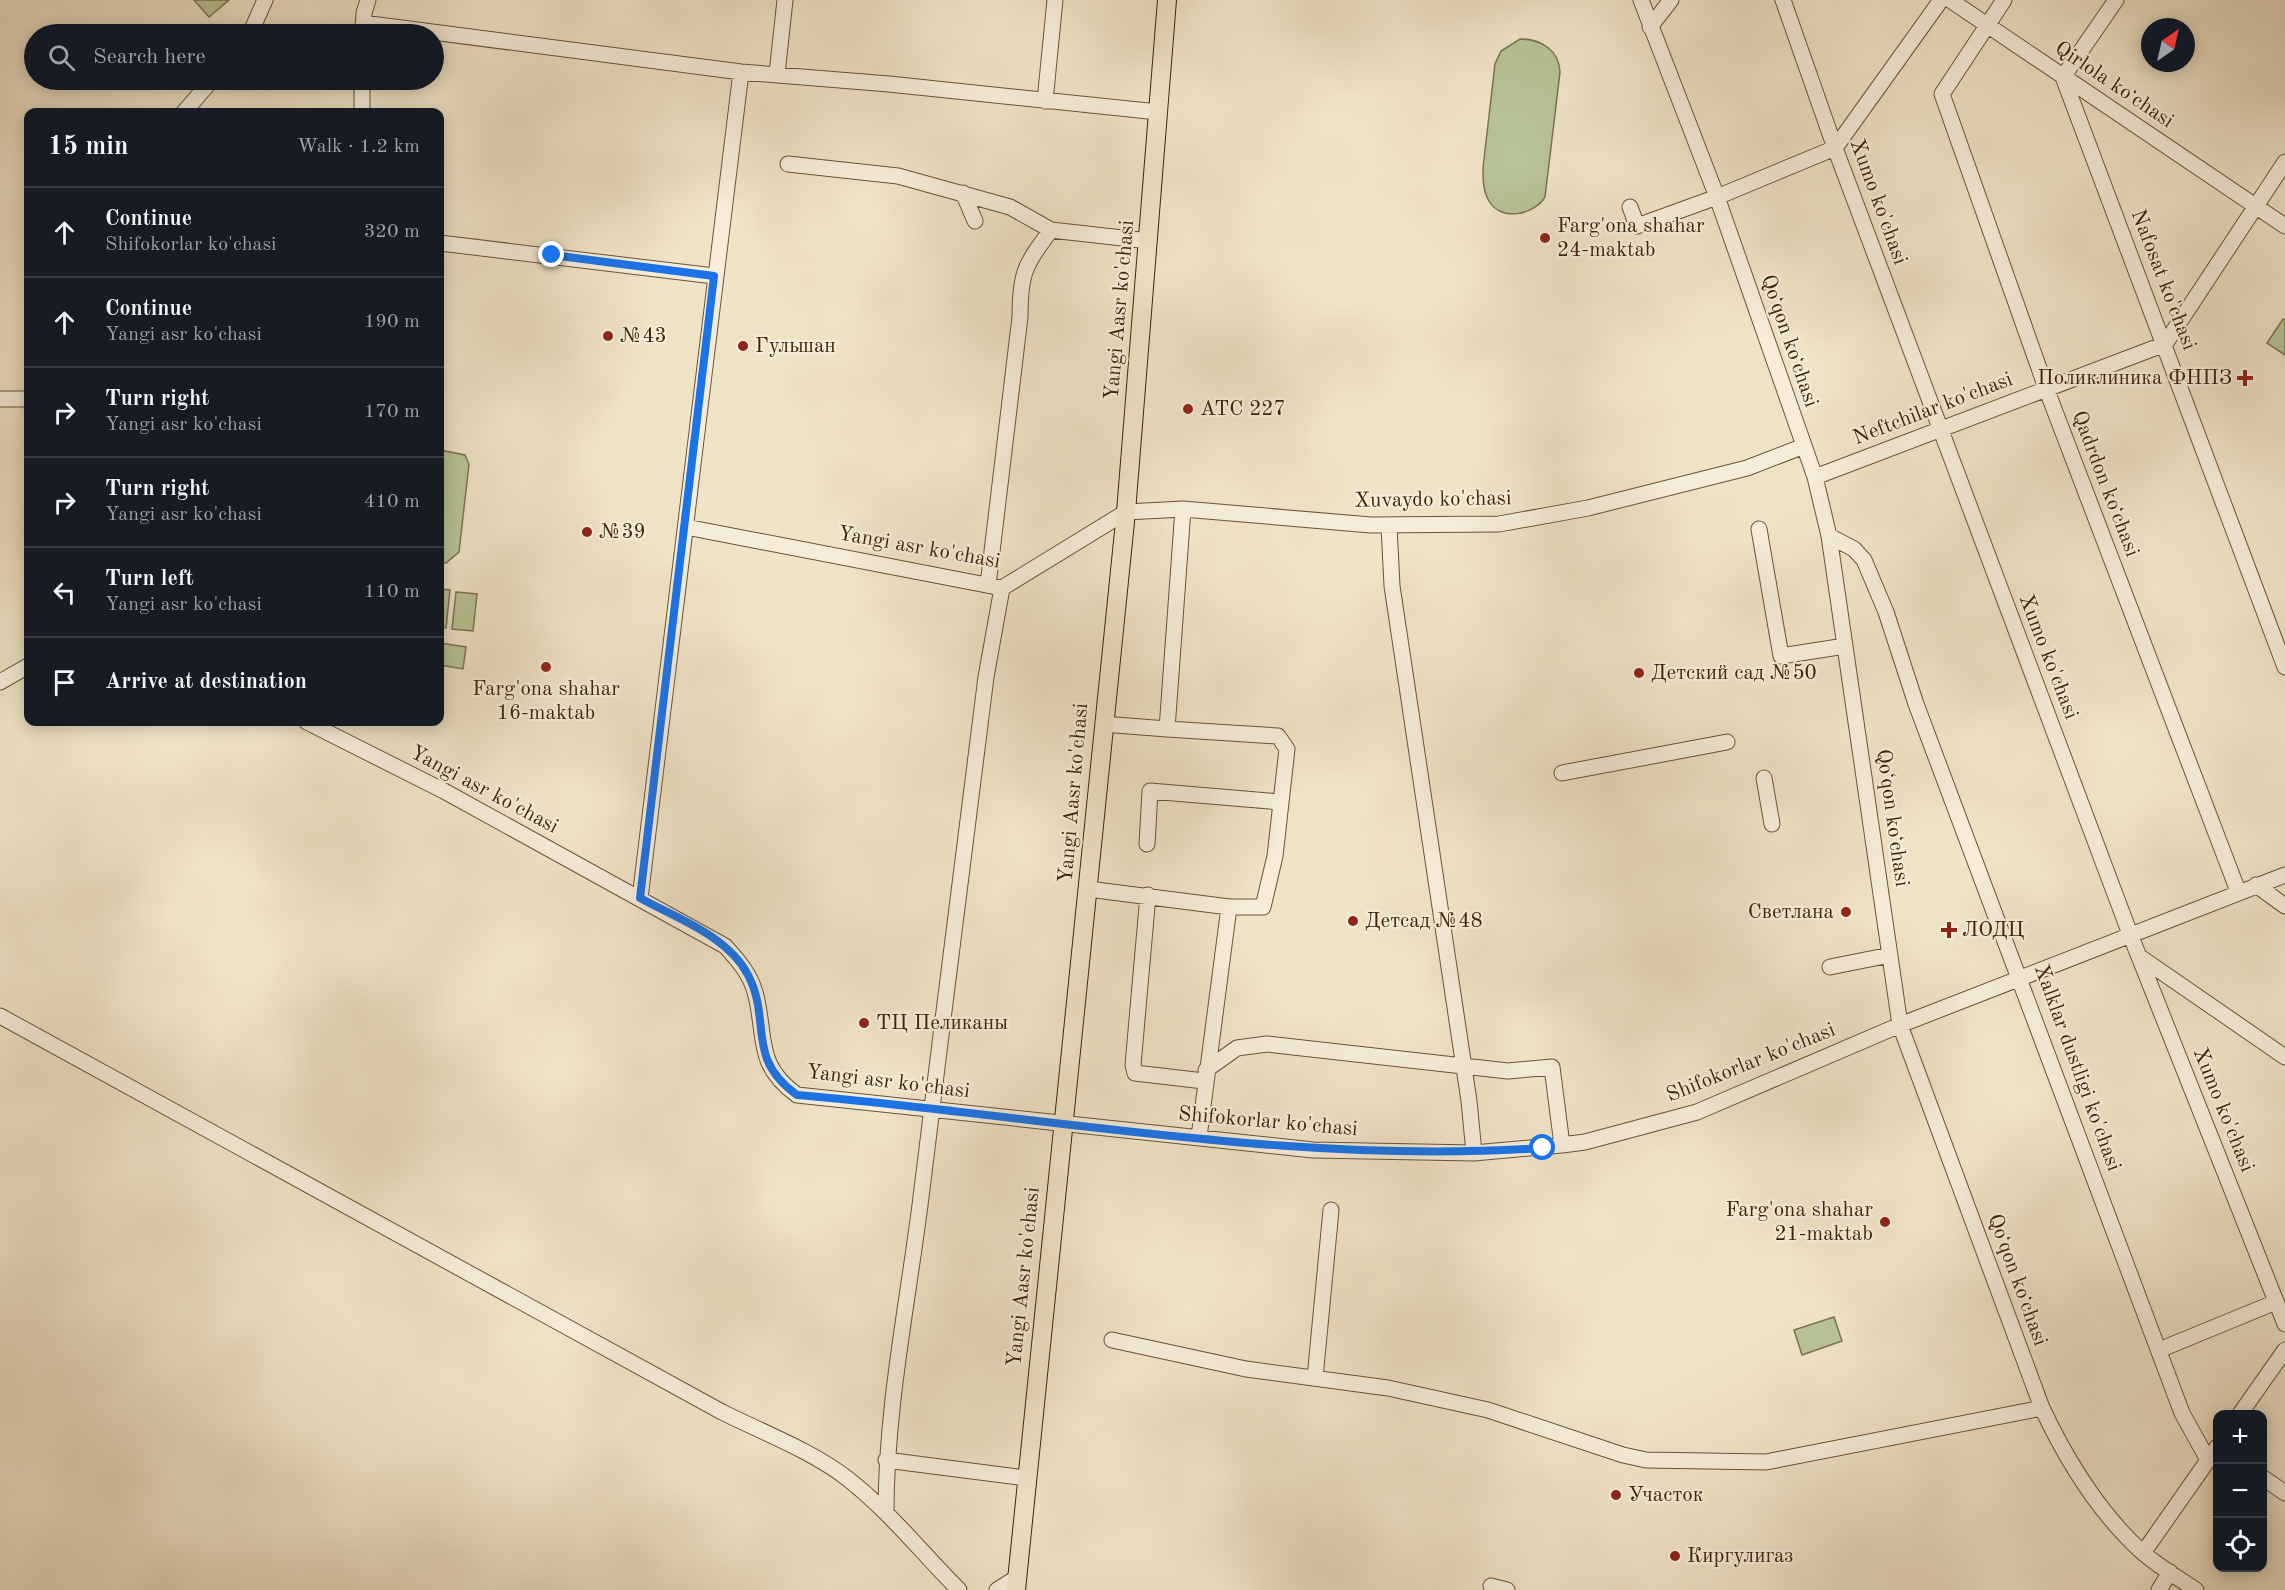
<!DOCTYPE html>
<meta charset="utf-8">
<style>
:root{--surface:#171b24;--page:#242831;--text:#f1f3f6;--muted:#9ea1a6;--line:#363941}
body{margin:0;font-family:"Old Standard TT",serif;background:var(--page);color:var(--text)}
.controls{position:absolute;right:18px;bottom:18px;display:grid;overflow:hidden;border-radius:12px;box-shadow:0 3px 15px #0003}
.controls button{width:54px;height:54px;display:grid;place-items:center;padding:0;border:0;border-bottom:2px solid var(--line);background:var(--surface);color:var(--text);font:30px sans-serif}
.compass{position:absolute;left:2141px;top:18px;width:54px;height:54px;border-radius:50%;background:var(--surface);box-shadow:0 3px 15px #0003;rotate:34deg}
.stop{position:absolute;width:18px;height:18px;margin:-14px;border:4px solid #1a73e8;border-radius:50%;background:#fff}
.stop.end{background:#1a73e8;border-color:#fff;box-shadow:0 2px 6px #0008}
.list{margin:0;padding:0;list-style:none}
h2{display:flex;justify-content:space-between;align-items:center;height:78px;margin:0;padding:0 24px;font-size:26px}
h2 small{font-size:20px;font-weight:400;color:var(--muted)}
.list li{display:grid;grid-template-columns:39px 1fr auto;gap:18px;align-items:center;box-sizing:border-box;height:90px;padding:0 24px;border-top:2px solid var(--line)}
.list b{display:block;font-size:22px;white-space:nowrap}
.list p{margin:0;font-size:20px;white-space:nowrap;color:var(--muted)}
.list em{font-size:20px;font-style:normal;color:var(--muted)}
.icon{flex:none;width:33px;height:33px;fill:none;stroke:currentColor;stroke-width:2;stroke-linecap:round;stroke-linejoin:round}
.map{position:relative;flex:none;width:2285px;height:1590px;overflow:hidden}
.search{position:absolute;background:var(--surface);box-shadow:0 3px 15px #0003;left:24px;top:24px;width:420px;height:66px;display:flex;align-items:center;gap:15px;box-sizing:border-box;padding:0 21px;border-radius:33px;color:var(--muted);font-size:22px}
.panel{position:absolute;background:var(--surface);box-shadow:0 3px 15px #0003;left:24px;top:108px;width:420px;height:618px;border-radius:12px}
.map>svg:first-child{display:block}
.green{fill:#b8c496;stroke:#7c734e;stroke-width:1.5}
.lines{fill:none;stroke-linecap:round;stroke-linejoin:round}
.minor-casing{stroke:#6b5235;stroke-width:17}
.major-casing{stroke:#3f2205;stroke-width:20}
.minor{stroke:#f5edda;stroke-width:15}
.major{stroke:#efe3c6;stroke-width:18}
.route{stroke:#1a73e8;stroke-width:8}
.poi-dot{fill:#8f2418;stroke:#f5edda;stroke-width:2}
.labels{text-anchor:middle;dominant-baseline:central;stroke-width:4.5;stroke-linejoin:round;paint-order:stroke}
.street-label{font-size:21px;fill:#3f2205;stroke:#f5edda}
.poi-label{font-size:21px;fill:#3f2205;stroke:#f5edda;text-anchor:start}
</style>
<div class="map">
<svg width="2285" height="1590" viewBox="0 0 2285 1590">
<rect width="100%" height="100%" fill="#efe3c6"/>
<filter id="stains"><feTurbulence type="fractalNoise" baseFrequency=".00333" numOctaves="4"/><feColorMatrix values="0 0 0 0 .2 0 0 0 0 .09 0 0 0 0 .02 0 0 0 .5 -.17"/></filter>
<radialGradient id="worn" r=".72"><stop offset=".6" stop-color="#630" stop-opacity="0"/><stop offset="1" stop-color="#630" stop-opacity=".3"/></radialGradient>
<path class="green" d="M194,0H229L209,17Z
M1520,39C1541,39 1559,50 1560,72L1545,197C1534,215 1501,222 1489,201C1483,191 1483,179 1483,168L1495,64L1501,51Z
M2283,319L2285,320V355L2267,343Z
M440,450L465,455L469,464L459,552L446,563H440Z
M440,589L450,590L446,628L440,627Z
M456,592L477,594L473,631L452,629Z
M440,643L466,647L463,669L440,665Z
M1834,1317L1842,1341L1802,1355L1794,1330Z"/>
<g class="lines">
<g class="minor-casing">
<path id="minor" d="M1641,0L1717,197L1815,477L1829,536L1900,1025L2042,1408C2067,1461 2098,1512 2142,1552C2158,1566 2178,1578 2196,1590
M1783,0L1835,148L2130,934L2285,1324
M1950,0L2285,226
M2004,0L1942,94L2046,388L2238,891
M2116,0L2063,77L2285,667
M363,23L741,72L889,84L1158,112
M1650,27L1671,0
M250,34L265,0
M363,34L364,13L368,0
M777,74L785,0
M1045,101L1055,0
M184,112L212,80
M362,112V80
M788,164L898,176L1010,207L1051,230L1149,241
M963,193L975,221
M1630,207L1637,226L1717,197L1835,148L1941,0
M440,243L714,276
M0,399H28
M1815,477L2165,344L2285,162
M1183,509L1167,729L1278,736L1287,749L1275,856L1263,907H1229L1199,1137
M1389,526L1392,586L1469,1101L1474,1153
M686,527L1002,588L1126,512L1183,509L1371,525L1499,524L1588,508L1747,468L1804,446
M1759,529L1781,656L1845,646
M1829,536L1854,549L1864,560L1886,612L1916,704L2182,1413L2208,1460
M988,585L1020,317C1020,272 1025,265 1051,230
M0,682L28,666
M307,722L444,791L725,946C738,960 750,974 755,992C767,1036 754,1064 797,1095L1313,1150L1474,1153L1562,1145L1585,1142L1697,1112L1900,1025L2285,875
M1103,724L1167,729
M1562,773L1727,742
M1764,778L1772,824
M1147,844L1150,791L1280,802
M2256,885L2285,906
M1088,889L1229,907
M1148,895L1133,1065L1135,1073L1204,1081
M640,898L741,72
M2140,957L2285,1057
M1830,967L1890,955
M0,1016L722,1412C764,1433 812,1451 848,1479C890,1512 922,1553 959,1590
M1206,1070L1237,1048L1267,1044L1508,1071L1552,1067L1562,1145
M1112,1340L1246,1369L1388,1388L1488,1410L1623,1455L1646,1460L1766,1462L2042,1408
M2159,1350L2276,1302
M1315,1378L1331,1210
M2240,1414L2285,1350
M886,1460L1026,1478
M2262,1477L2285,1493
M886,1512C886,1409 907,1307 920,1205C942,1029 963,853 986,677L1002,588
M2143,1553L2218,1446
M1491,1586L1507,1590
M997,1590L1016,1578
M2159,1590L2170,1572"/>
</g>
<g class="major-casing">
<path id="major" d="M1016,1590L1126,512L1167,0"/>
</g>
<use href="#minor" class="minor"/>
<use href="#major" class="major"/>
</g>
<g class="lines">
<path class="route" d="M552,255L714,276L640,898C676,918 728,936 748,975C772,1021 745,1058 797,1095C1045,1116 1293,1165 1543,1148"/>
</g>
<g class="poi-dot">
<circle cx="1545" cy="238" r="6"/>
<circle cx="608" cy="336" r="6"/>
<circle cx="743" cy="346" r="6"/>
<path d="M2242 369h6v6h6v6h-6v6h-6v-6h-6v-6h6z"/>
<circle cx="1188" cy="409" r="6"/>
<circle cx="587" cy="532" r="6"/>
<circle cx="546" cy="667" r="6"/>
<circle cx="1639" cy="673" r="6"/>
<circle cx="1846" cy="912" r="6"/>
<circle cx="1353" cy="921" r="6"/>
<path d="M1946 921h6v6h6v6h-6v6h-6v-6h-6v-6h6z"/>
<circle cx="864" cy="1023" r="6"/>
<circle cx="1885" cy="1222" r="6"/>
<circle cx="1616" cy="1495" r="6"/>
<circle cx="1675" cy="1556" r="6"/>
</g>
<g class="labels">
<g class="street-label">
<text transform="translate(2114 85) rotate(34)">Qirlola koʻchasi</text>
<text transform="translate(1878 202) rotate(70)">Xumo ko'chasi</text>
<text transform="translate(2163 280) rotate(69)">Nafosat ko'chasi</text>
<text transform="translate(1120 310) rotate(-85)">Yangi Aasr ko'chasi</text>
<text transform="translate(1789 341) rotate(71)">Qoʻqon koʻchasi</text>
<text transform="translate(1933 409) rotate(-21)">Neftchilar ko'chasi</text>
<text transform="translate(2105 484) rotate(69)">Qadrdon koʻchasi</text>
<text transform="translate(1433 500) rotate(-1)">Xuvaydo ko'chasi</text>
<text transform="translate(919 548) rotate(10)">Yangi asr ko'chasi</text>
<text transform="translate(2048 657) rotate(69)">Xumo ko'chasi</text>
<text transform="translate(484 790) rotate(28)">Yangi asr ko'chasi</text>
<text transform="translate(1074 793) rotate(-85)">Yangi Aasr ko'chasi</text>
<text transform="translate(1892 818) rotate(82)">Qoʻqon koʻchasi</text>
<text transform="translate(1751 1063) rotate(-22)">Shifokorlar ko'chasi</text>
<text transform="translate(2077 1068) rotate(70)">Xalklar dustligi ko'chasi</text>
<text transform="translate(888 1082) rotate(7)">Yangi asr ko'chasi</text>
<text transform="translate(2223 1110) rotate(68)">Xumo ko'chasi</text>
<text transform="translate(1268 1122) rotate(5)">Shifokorlar ko'chasi</text>
<text transform="translate(1024 1277) rotate(-84)">Yangi Aasr ko'chasi</text>
<text transform="translate(2017 1280) rotate(70)">Qoʻqon koʻchasi</text>
</g>
<g class="poi-label">
<text x="1557" y="226">Farg'ona shahar<tspan x="1557" dy="24">24-maktab</tspan></text>
<text x="620" y="336">№43</text>
<text x="755" y="346">Гульшан</text>
<text x="2232" y="378" text-anchor="end">Поликлиника ФНПЗ</text>
<text x="1200" y="409">АТС 227</text>
<text x="599" y="532">№39</text>
<text x="1651" y="673">Детский сад №50</text>
<text x="546" y="689" text-anchor="middle">Farg'ona shahar<tspan x="546" dy="24">16-maktab</tspan></text>
<text x="1834" y="912" text-anchor="end">Светлана</text>
<text x="1365" y="921">Детсад №48</text>
<text x="1962" y="930">ЛОДЦ</text>
<text x="876" y="1023">ТЦ Пеликаны</text>
<text x="1873" y="1210" text-anchor="end">Farg'ona shahar<tspan x="1873" dy="24">21-maktab</tspan></text>
<text x="1628" y="1495">Участок</text>
<text x="1687" y="1556">Киргулигаз</text>
</g>
</g>
<rect width="100%" height="100%" filter="url(#stains)"/>
<rect width="100%" height="100%" fill="url(#worn)"/>
</svg>
<div class="controls">
<button>+</button>
<button>−</button>
<button><svg class="icon" aria-label="locate" viewBox="0 0 24 24"><circle cx="12" cy="12" r="6"/><path d="M12 2v4M12 18v4M2 12h4M18 12h4"/></svg></button>
</div>
<svg class="compass" viewBox="-18 -18 36 36"><path d="M0-13l5 13h-10z" fill="#e53935"/><path d="M0 13l5-13h-10z" fill="#9ea1a6"/></svg>
<div class="stop" style="left:1543px;top:1148px"></div>
<div class="stop end" style="left:552px;top:255px"></div>
<div class="search"><svg class="icon" aria-label="search" viewBox="0 0 24 24"><circle cx="10" cy="10" r="6"/><path d="M15 15l6 6"/></svg>Search here</div>
<section class="panel">
<h2>15 min<small>Walk · 1.2 km</small></h2>
<ul class="list">
<li><svg class="icon" aria-label="ahead" viewBox="0 0 24 24"><path d="M12 20V5M6 11l6-6 6 6"/></svg><div><b>Continue</b><p>Shifokorlar ko'chasi</p></div><em>320 m</em></li>
<li><svg class="icon" aria-label="ahead" viewBox="0 0 24 24"><path d="M12 20V5M6 11l6-6 6 6"/></svg><div><b>Continue</b><p>Yangi asr ko'chasi</p></div><em>190 m</em></li>
<li><svg class="icon" aria-label="right" viewBox="0 0 24 24"><path d="M7 20v-9h11M14 6l5 5-5 5"/></svg><div><b>Turn right</b><p>Yangi asr ko'chasi</p></div><em>170 m</em></li>
<li><svg class="icon" aria-label="right" viewBox="0 0 24 24"><path d="M7 20v-9h11M14 6l5 5-5 5"/></svg><div><b>Turn right</b><p>Yangi asr ko'chasi</p></div><em>410 m</em></li>
<li><svg class="icon" aria-label="left" viewBox="0 0 24 24"><path d="M17 20v-9H6M10 6l-5 5 5 5"/></svg><div><b>Turn left</b><p>Yangi asr ko'chasi</p></div><em>110 m</em></li>
<li><svg class="icon" aria-label="arrive" viewBox="0 0 24 24"><path d="M6 21V4h12l-3 4 3 4H6"/></svg><div><b>Arrive at destination</b></div></li>
</ul>
</section>
</div>
